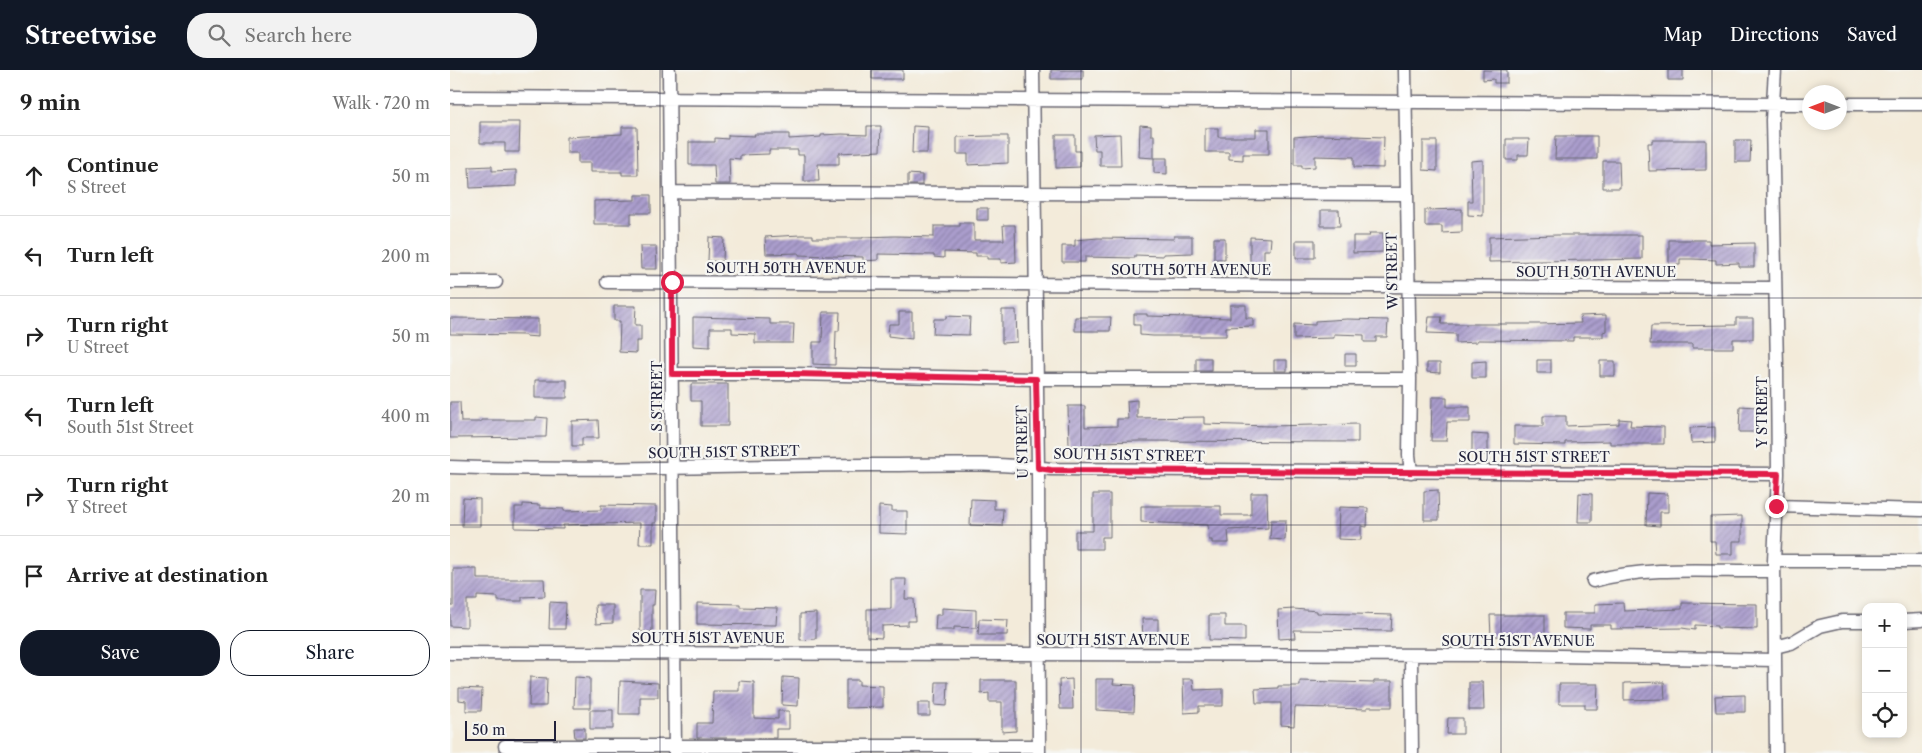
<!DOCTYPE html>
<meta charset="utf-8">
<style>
:root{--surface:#fff;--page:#f2f2f2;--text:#222;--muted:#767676;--line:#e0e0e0;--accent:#111827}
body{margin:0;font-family:"Libre Caslon Text",serif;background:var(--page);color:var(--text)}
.controls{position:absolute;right:15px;bottom:15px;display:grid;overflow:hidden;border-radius:10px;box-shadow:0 2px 8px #0003}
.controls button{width:45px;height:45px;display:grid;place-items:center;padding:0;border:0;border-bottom:1px solid var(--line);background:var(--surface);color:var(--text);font:25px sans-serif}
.compass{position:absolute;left:1352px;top:15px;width:45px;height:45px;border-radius:50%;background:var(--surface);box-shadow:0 2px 8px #0003;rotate:270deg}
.scale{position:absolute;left:15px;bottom:12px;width:91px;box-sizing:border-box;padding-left:5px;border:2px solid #22223b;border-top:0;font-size:14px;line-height:18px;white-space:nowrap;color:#22223b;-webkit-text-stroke:4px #f6f6f2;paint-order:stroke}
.stop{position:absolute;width:15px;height:15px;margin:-11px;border:4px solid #e11d48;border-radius:50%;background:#fff}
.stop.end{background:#e11d48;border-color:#fff;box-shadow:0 1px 5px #0008}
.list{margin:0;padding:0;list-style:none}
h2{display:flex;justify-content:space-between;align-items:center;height:65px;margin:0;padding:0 20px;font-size:21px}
h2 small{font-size:16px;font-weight:400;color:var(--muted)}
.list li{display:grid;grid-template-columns:32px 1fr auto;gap:15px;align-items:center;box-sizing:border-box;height:80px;padding:0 20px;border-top:1px solid var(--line)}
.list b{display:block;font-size:19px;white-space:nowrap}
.list p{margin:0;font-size:16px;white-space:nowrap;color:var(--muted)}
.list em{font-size:16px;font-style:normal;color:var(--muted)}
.actions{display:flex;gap:10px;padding:15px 20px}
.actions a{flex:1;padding:11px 0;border:1px solid var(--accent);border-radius:20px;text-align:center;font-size:18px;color:var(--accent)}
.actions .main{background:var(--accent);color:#fff}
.icon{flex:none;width:28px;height:28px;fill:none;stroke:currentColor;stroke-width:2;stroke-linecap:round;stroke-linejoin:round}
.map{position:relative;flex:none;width:1472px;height:683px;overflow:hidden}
header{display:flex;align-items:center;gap:30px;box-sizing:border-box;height:70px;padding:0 25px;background:var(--accent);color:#fff}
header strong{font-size:24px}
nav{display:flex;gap:28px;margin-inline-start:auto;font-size:18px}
.search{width:350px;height:45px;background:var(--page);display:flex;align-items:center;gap:12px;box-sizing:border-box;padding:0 18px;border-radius:20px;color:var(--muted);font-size:19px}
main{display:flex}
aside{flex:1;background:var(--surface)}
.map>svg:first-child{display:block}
.building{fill:url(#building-hatch)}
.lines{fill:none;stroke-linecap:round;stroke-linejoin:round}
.minor-casing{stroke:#6b6873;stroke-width:15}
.minor{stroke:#fff;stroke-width:12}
.route{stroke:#e11d48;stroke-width:6}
.grid{fill:none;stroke:#22223b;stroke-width:1;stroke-opacity:0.55}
.labels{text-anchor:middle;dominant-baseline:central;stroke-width:4.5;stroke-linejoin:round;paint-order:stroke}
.street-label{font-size:14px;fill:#22223b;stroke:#f6f6f2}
</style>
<header>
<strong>Streetwise</strong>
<div class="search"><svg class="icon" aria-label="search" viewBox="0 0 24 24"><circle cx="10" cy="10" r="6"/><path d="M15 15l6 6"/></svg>Search here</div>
<nav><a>Map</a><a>Directions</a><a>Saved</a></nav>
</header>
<main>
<aside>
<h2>9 min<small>Walk · 720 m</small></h2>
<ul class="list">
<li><svg class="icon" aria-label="ahead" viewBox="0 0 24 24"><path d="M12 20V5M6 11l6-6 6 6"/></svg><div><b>Continue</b><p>S Street</p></div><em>50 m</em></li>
<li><svg class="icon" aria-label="left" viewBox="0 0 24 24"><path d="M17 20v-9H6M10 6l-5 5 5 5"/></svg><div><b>Turn left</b></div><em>200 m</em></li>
<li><svg class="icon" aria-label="right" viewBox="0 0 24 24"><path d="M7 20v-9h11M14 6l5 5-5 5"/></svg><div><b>Turn right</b><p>U Street</p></div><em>50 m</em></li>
<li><svg class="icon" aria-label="left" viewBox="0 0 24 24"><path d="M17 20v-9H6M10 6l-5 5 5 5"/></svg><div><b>Turn left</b><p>South 51st Street</p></div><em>400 m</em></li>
<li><svg class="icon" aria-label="right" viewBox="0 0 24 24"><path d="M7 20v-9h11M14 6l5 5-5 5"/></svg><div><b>Turn right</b><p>Y Street</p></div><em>20 m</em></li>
<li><svg class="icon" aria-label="arrive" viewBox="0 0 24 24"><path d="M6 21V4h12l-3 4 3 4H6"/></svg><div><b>Arrive at destination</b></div></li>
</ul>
<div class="actions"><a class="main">Save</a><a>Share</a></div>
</aside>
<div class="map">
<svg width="1472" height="683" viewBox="0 0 1472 683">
<defs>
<pattern id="building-hatch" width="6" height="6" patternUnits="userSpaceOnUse" patternTransform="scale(1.25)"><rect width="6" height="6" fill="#ab9ecd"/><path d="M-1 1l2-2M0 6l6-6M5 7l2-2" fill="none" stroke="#8b80a8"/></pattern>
</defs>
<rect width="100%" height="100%" fill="#f6f6f2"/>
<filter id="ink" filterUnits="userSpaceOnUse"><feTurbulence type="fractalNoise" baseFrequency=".02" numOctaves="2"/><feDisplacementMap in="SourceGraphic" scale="10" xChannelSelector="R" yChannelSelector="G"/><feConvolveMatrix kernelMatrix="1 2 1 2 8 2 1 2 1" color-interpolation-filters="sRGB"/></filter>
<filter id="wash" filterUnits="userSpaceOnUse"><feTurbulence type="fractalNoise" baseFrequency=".0096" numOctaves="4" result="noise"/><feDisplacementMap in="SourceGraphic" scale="20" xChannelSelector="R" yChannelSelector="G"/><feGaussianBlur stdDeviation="1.12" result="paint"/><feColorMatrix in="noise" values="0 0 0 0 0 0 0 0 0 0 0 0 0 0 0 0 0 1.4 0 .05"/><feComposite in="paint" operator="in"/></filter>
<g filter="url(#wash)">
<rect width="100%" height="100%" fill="#f3ebda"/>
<g id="blocks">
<path class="building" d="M422,0H453V9H422Z
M601,0H633V9H601Z
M1033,0H1057V13H1044V9L1033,10Z
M1218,0H1233V10H1218Z
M30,52H70L69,82H55V73H30Z
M690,55L701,56V65H704V88L689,87Z
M417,56H431L430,81L389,83V94H368L369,111H354V85H348V80H319V84L290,85V89L279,88L280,114H265L264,95H239V72H265V68L278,69V65L305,66L304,64H339V69L371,67V65L392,64L417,65Z
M463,56L478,57L477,83H462Z
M172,57H187L188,105H172V102H140V93H128V83H117V67L172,64Z
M755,58H768V67H806V59H819V84H793V90L779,89V82H755Z
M670,64L671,96H650V80H645L644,65Z
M606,65H625V81H630V97L606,98Z
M871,65L934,67L933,98L904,97V87L865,86V97L852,98V95H844V67Z
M540,66H558V93L518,95V84H507V67Z
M1106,66H1147V89H1105Z
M1056,69H1079L1078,85H1068V90H1056Z
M1202,70H1256V100L1199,101L1198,73H1202Z
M1285,70H1301L1300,92H1285Z
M973,71H987V101L973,100Z
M704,88H717V104L704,103Z
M1033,90V146L1018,145V131H1022L1021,91Z
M1153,91H1169L1170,118H1153Z
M42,96V101L66,100V116L20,118L19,97Z
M458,104L472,105V115H458Z
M185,125H201V143H181V154H144V131L185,130Z
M527,138H538V150H527Z
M1012,139V162L992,163V156H975V140Z
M871,140H889L890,156H871Z
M510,153H524V170H554L553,155H565L566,192L551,193V189H537V186H526V183L494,182V188L484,187V185L428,184V190L413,191V187L349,185V183L316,184L315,167L350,165H363V168H413V167L445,166L484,167V156H510Z
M919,163H933V182L903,183V166H920Z
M1107,165H1192V189L1039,192V167Z
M724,166H742V183L713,184V186L685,185V188L635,187V192H612V176H625V170L648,168L724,169Z
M259,167L274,168L273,191H258Z
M800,167L821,168L820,180H814V193H800Z
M764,168H775V189H764Z
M846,170H865V188H846Z
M1219,170H1259V174L1304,173V197H1289V193L1266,194V190L1242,189H1230V195H1219Z
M190,176H206L207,199H191Z
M780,235H796V248H803V256L776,257V266H703L690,265V255H684V244H697V246L780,248Z
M164,236H186L185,255H191V271H186V283L169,282L170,251H164Z
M552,240H566L567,272L552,273Z
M373,242H390L389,261H386L385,295L363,294V272H372Z
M449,242H462V269L438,266L439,254H449Z
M1156,245V261L1153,262V267H1123V271L1027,270V272L1006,273V264L977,263L979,247H992L991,254H1088L1131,253L1130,246Z
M496,246L520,247L519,265L483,264L484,249H496Z
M243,247L320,249V254H344L343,273H305V264L282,263V258H260V277L243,276Z
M625,247H661L660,261H625Z
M0,248L88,249V267L75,266V265L0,264Z
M1286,248H1303V269H1283V278H1242V274H1200L1201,256L1286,255Z
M897,249L938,250L937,267H926V272H914V265L884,264V268L844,269V254L865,255V251Z
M895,284H906V296H895Z
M746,288H761V301H746Z
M824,290H837V301H824Z
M1087,290H1101V303H1087Z
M1036,291V308H1022V292Z
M1150,291H1165V306H1150Z
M977,293H990V303L977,302Z
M85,310H117V328H85Z
M241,314H278V356H251V331H241Z
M982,327H997V337H1020V352H997L996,371H981Z
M687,330V348L754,347V354L819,356L908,354V372L688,371L651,372V374H644V376H619L618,336H635V357L667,356V349H678L677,331Z
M0,332H10L11,352H31V350H86V347L97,348L96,367L0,368Z
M1290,336L1307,337V362H1289Z
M1093,346H1116V356L1169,354V349L1181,350L1180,356L1214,357V374H1160V371L1115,372V375L1064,374V356H1093Z
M148,350L149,368H132V376H122V351Z
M1265,357V372L1241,373L1240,358Z
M1022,364L1038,365V385L1022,384Z
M988,420L989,450H974V421Z
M801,423H817L818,458L778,460L779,473H762V470H759L758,455L691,452V436H771V445H801Z
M1129,423L1142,424V452H1128Z
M1197,423L1218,424V442H1210V456L1196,455Z
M643,424H660V467H652V479H625V461H643Z
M13,428L30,429V456H12Z
M521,429L544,430V439H553L552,456L520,455Z
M73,434L90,435V438L114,439V441L151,440V435L206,436V453H203V474H189L190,453L113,455V459L65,458V437H73Z
M429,436L442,437V441H457V464L429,463Z
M889,437L918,438L917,457L911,456V470L888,469Z
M1292,446V471H1283V484H1266L1265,471H1260V447Z
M821,450H836L835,470L820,469Z
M3,499H27V509H94L95,526L72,527V531H48V527L27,526V530H17V557L0,556V536H3Z
M441,509H456L455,529H464L465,551H458V555L432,556V568L417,567V539H441Z
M190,520H205L204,535H202V562H190Z
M100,532L116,533L115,559H99Z
M247,533L290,534V537L327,538L326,555L247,554Z
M1173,533L1174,541L1232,539V533L1307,534V559L1267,558V556L1245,555V560L1232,558L1161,559V555H1140V559L1113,558V543H1145V534Z
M145,535H163V553L146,554Z
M492,538L526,540V558L504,557V560H485L486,545H492Z
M844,539L867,541V543L942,545L941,561L844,560L845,568L829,569L828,540Z
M366,543V569L350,570V544Z
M759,545H775V556H795V571L759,570Z
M1040,545H1095V567L1041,566Z
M529,549L558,550L557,565H528Z
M692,549H708V569L693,570Z
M80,607L97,608L96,636H79Z
M125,607L140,608V638H124Z
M333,607L349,608L348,636L332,635Z
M622,609L623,639H610L609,610Z
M646,609H664L663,614L685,615L684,642L646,640Z
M733,609H743L744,620L773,619V636H749V642L734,643Z
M396,610H409V615L433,616V637L396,638Z
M531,610H566V661L552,662V632H539V623L531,624Z
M170,611L208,613V627H190V644H169Z
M289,611L304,612V648L328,649V641H339V659H326V668H247V653H262L263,621H289Z
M850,611L924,613V611H942V637H917V639L845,637L844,656L831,655V633H806L805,619L828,618V616H850Z
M486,612H498L497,636L485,635Z
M1019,612H1033L1034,640H1019Z
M1214,612L1215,629L1174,630V613Z
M1109,614H1148L1147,639H1135V634H1109Z
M9,618L32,619L31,641H16V631L9,630Z
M1295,625V642H1266L1265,626Z
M468,633H480V646H468Z
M140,640H163V659H140Z
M998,648H1013V664H997Z
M124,658H135V668H125Z"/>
</g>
</g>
<g filter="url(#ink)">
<use href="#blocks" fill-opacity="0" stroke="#6b6873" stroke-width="1"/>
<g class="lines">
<g class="minor-casing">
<path id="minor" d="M219,0L225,683
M583,0L588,398L589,683
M955,0L960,309L959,385L961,402
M1325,0L1322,50L1327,298L1328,404L1324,491L1326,683
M0,27L1360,34
M1390,34H1472
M221,122L956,124
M0,212H46
M157,212L1324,218
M223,304H343L586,309H960
M0,397C140,402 280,395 420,395C480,395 542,392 601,399L1328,404
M1326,436L1472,440
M1324,491H1472
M1143,511C1200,495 1266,502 1324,501
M1453,551L1472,550
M1325,577L1341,573L1370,556L1392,551H1416
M0,583L1049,585L1325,590
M961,586L962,683
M55,676H589"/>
</g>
<use href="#minor" class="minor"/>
</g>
</g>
<g class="lines" filter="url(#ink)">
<path class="route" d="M222,212V304H343L586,309L588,398L601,400L1328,404L1326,436"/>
</g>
<path class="grid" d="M210,0V683M421,0V683M631,0V683M841,0V683M1051,0V683M1262,0V683M0,228H1472M0,455H1472"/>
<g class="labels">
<g class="street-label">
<text x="336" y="198">SOUTH 50TH AVENUE</text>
<text x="741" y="200">SOUTH 50TH AVENUE</text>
<text transform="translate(942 201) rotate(-91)">W STREET</text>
<text x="1146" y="202">SOUTH 50TH AVENUE</text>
<text transform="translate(207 326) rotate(-90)">S STREET</text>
<text transform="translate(1312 342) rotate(-90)">Y STREET</text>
<text transform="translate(572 372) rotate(-91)">U STREET</text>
<text transform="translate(274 382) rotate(-1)">SOUTH 51ST STREET</text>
<text transform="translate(679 385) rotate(1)">SOUTH 51ST STREET</text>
<text x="1084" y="387">SOUTH 51ST STREET</text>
<text x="258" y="568">SOUTH 51ST AVENUE</text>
<text x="663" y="570">SOUTH 51ST AVENUE</text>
<text x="1068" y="571">SOUTH 51ST AVENUE</text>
</g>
</g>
</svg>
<div class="controls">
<button>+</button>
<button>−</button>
<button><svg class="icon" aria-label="locate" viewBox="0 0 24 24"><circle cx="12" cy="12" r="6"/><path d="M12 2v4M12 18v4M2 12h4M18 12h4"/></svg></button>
</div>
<svg class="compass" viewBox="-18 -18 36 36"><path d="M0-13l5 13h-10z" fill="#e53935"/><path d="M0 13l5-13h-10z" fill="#767676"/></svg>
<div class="scale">50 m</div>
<div class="stop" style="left:222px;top:212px"></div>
<div class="stop end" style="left:1326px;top:436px"></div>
</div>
</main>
